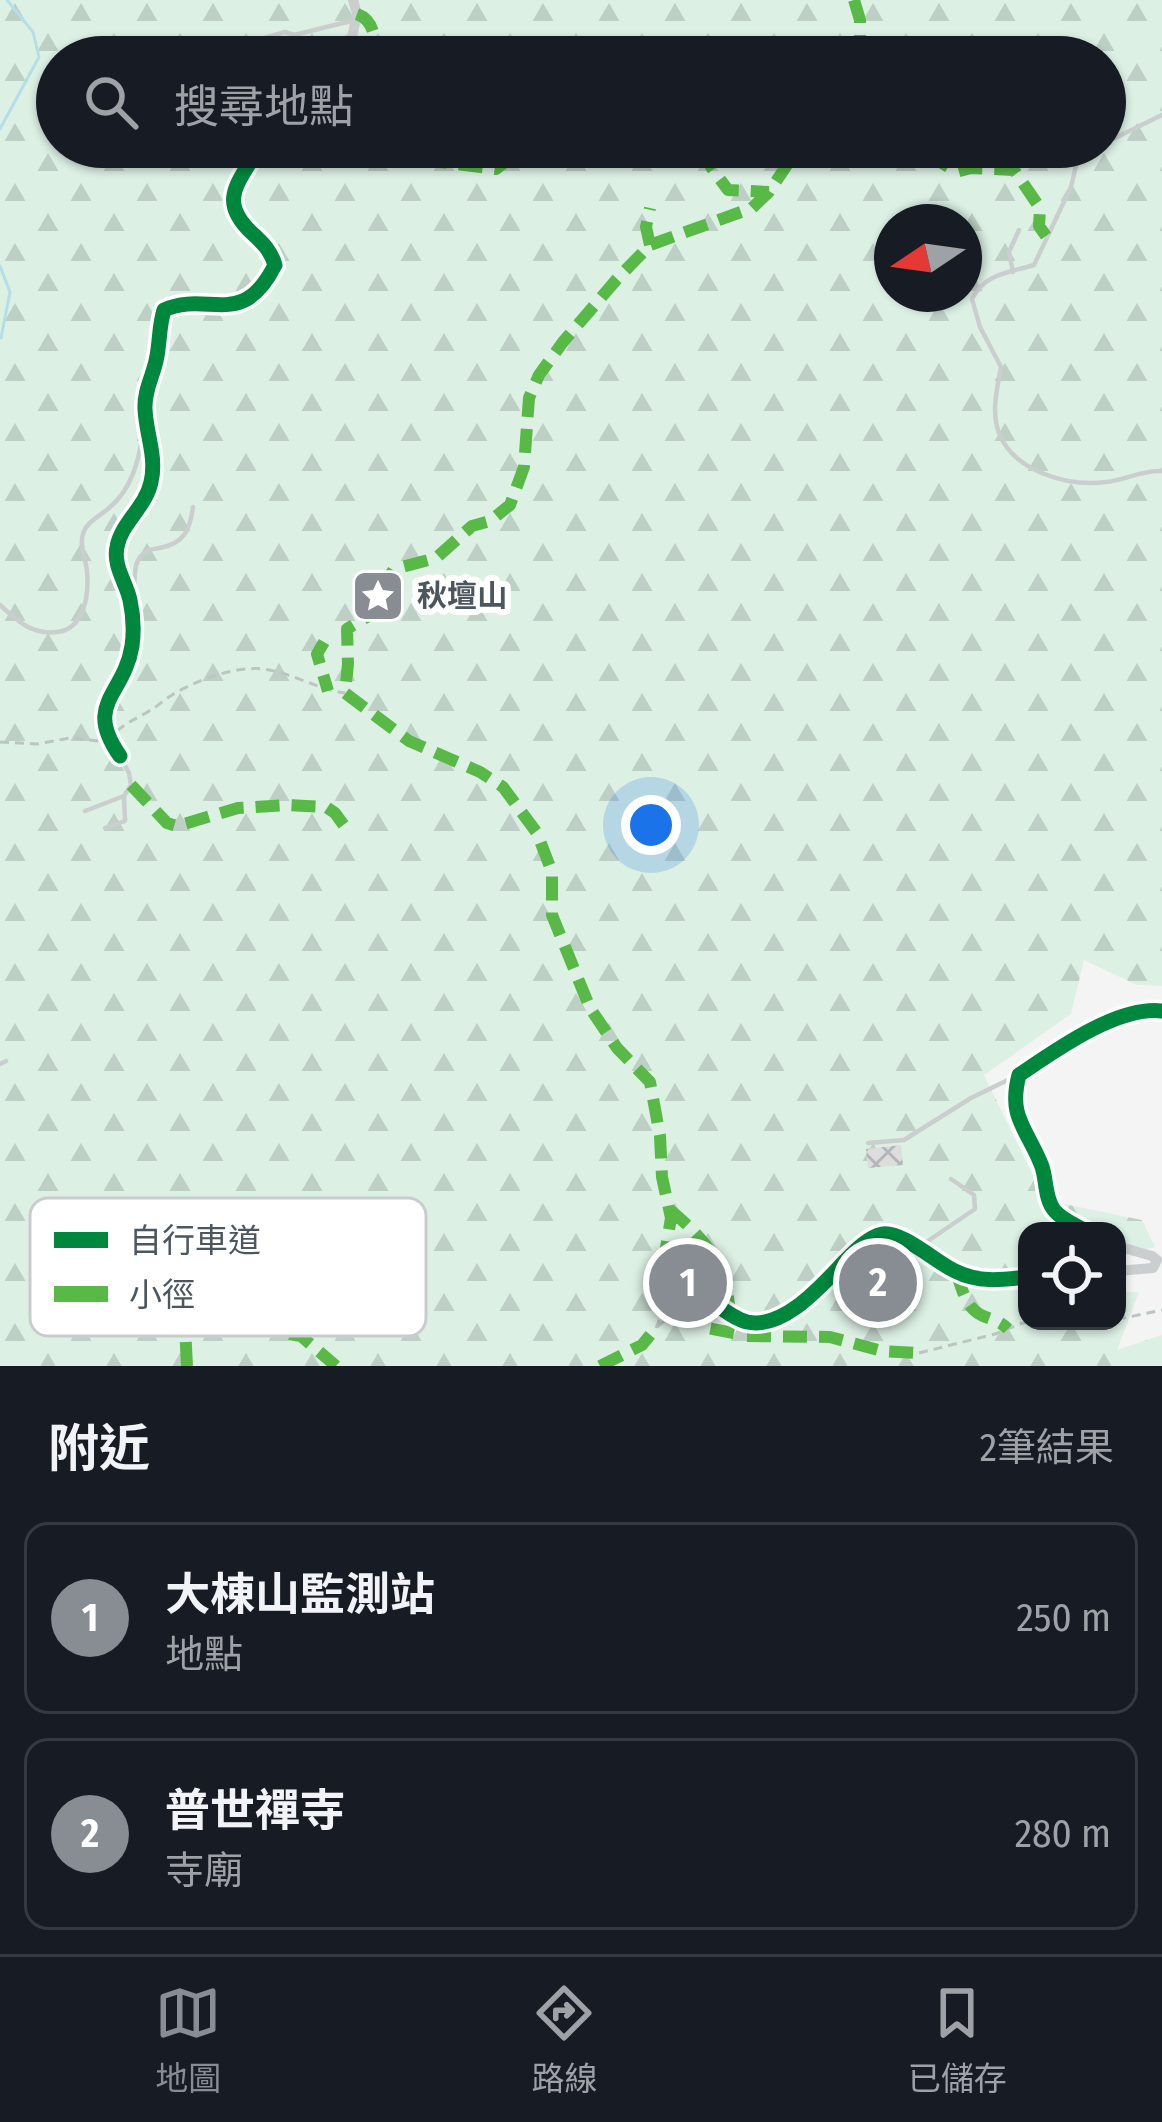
<!DOCTYPE html>
<html lang="zh-TW">
<meta charset="utf-8">
<style>
:root{--surface:#171b24;--page:#242831;--text:#f1f3f6;--muted:#9ea1a6;--line:#363941;--accent:#878d93}
body{margin:0;font-family:"Fira Sans Condensed","Noto Sans TC",sans-serif;background:var(--page);color:var(--text)}
.controls{position:absolute;right:36px;bottom:36px;display:grid;overflow:hidden;border-radius:24px;box-shadow:0 3px 9px #0004}
.controls button{width:108px;height:108px;display:grid;place-items:center;padding:0;border:0;border-bottom:3px solid var(--line);background:var(--surface);color:var(--text);font:60px sans-serif}
.compass{position:absolute;left:874px;top:204px;width:108px;height:108px;border-radius:50%;background:var(--surface);box-shadow:0 3px 9px #0004;rotate:257deg}
.you{position:absolute;left:651px;top:825px;width:42px;height:42px;margin:-30px;border:9px solid #fff;border-radius:50%;background:#1a73e8;box-shadow:0 0 0 18px #1a73e833}
.badge{display:grid;place-items:center;width:78px;height:78px;border-radius:50%;background:var(--accent);color:#fff;font-size:39px;font-weight:700}
.pin{position:absolute;translate:-50% -50%;border:6px solid #fff;box-shadow:0 3px 12px #0006}
.list{margin:0;padding:0;list-style:none}
h2{display:flex;justify-content:space-between;align-items:center;height:156px;margin:0;padding:0 48px;font-size:51px}
h2 small{font-size:39px;font-weight:400;color:var(--muted)}
.list li{display:grid;grid-template-columns:78px 1fr auto;gap:36px;align-items:center;box-sizing:border-box;height:192px;margin:0 24px 24px;padding:0 24px;border:3px solid var(--line);border-radius:24px}
.list b{display:block;font-size:45px;white-space:nowrap}
.list p{margin:0;font-size:39px;white-space:nowrap;color:var(--muted)}
.list em{font-size:39px;font-style:normal;color:var(--muted)}
.icon{flex:none;width:66px;height:66px;fill:none;stroke:currentColor;stroke-width:2;stroke-linecap:round;stroke-linejoin:round}
.map{position:relative;flex:none;width:1162px;height:1366px;overflow:hidden}
.search{position:absolute;background:var(--surface);box-shadow:0 3px 9px #0004;left:36px;right:36px;top:36px;height:132px;display:flex;align-items:center;gap:30px;box-sizing:border-box;padding:0 42px;border-radius:66px;color:var(--muted);font-size:45px}
.sheet{height:588px;background:var(--surface)}
nav{display:flex;justify-content:space-around;align-items:center;box-sizing:border-box;height:168px;border-top:3px solid var(--line);background:var(--surface);font-size:33px;color:var(--muted)}
nav a{display:grid;justify-items:center;gap:6px}
nav .on{color:var(--accent)}
.map>svg:first-child{display:block}
.forest{fill:url(#forest-firs);fill-rule:evenodd}
.lines{fill:none;stroke-linecap:round;stroke-linejoin:round}
.stream{stroke:#b5dee9;stroke-width:3}
.building{fill:url(#building-cross-hatch)}
.path{stroke:#bcc5c2;stroke-width:3;stroke-dasharray:9 6;stroke-linecap:butt}
.service{stroke:#cbcecf;stroke-width:4.5}
.minor{stroke:#cbcecf;stroke-width:10}
.quiet{stroke:#58b947;stroke-width:12;stroke-dasharray:24 12;stroke-linecap:butt}
.cycleway-casing{stroke:#fff;stroke-width:22}
.cycleway{stroke:#00873e;stroke-width:15}
.labels{text-anchor:middle;dominant-baseline:central;stroke-width:12;stroke-linejoin:round;paint-order:stroke}
.poi-label{font-size:30px;font-weight:bold;fill:#4c565f;stroke:#fff;text-anchor:start}
.key{fill:#fff;stroke:#c9cccf;stroke-width:3}
.key-label{font-size:33px;fill:#4c565f}
</style>
<div class="map">
<svg width="1162" height="1366" viewBox="0 0 1162 1366">
<defs>
<pattern id="forest-firs" width="22" height="20" patternUnits="userSpaceOnUse" patternTransform="scale(3)"><rect width="22" height="20" fill="#dcf0e4"/><path d="M5 1l3.5 6h-7zM16 11l3.5 6h-7z" fill="#bed0c6"/></pattern>
<pattern id="building-cross-hatch" width="8" height="8" patternUnits="userSpaceOnUse" patternTransform="scale(3)"><rect width="8" height="8" fill="#ddddde"/><path d="M0 0l8 8M0 8l8-8" fill="none" stroke="#b5b6b7"/></pattern>
</defs>
<rect width="100%" height="100%" fill="#f4f4f4"/>
<path class="forest" d="M0,0H1162V986L1137,985L1084,960L1071,1014L984,1075L1045,1200L1142,1220L1155,1247L1117,1257V1231H1027V1282L1004,1290L1027,1291V1321H1117V1292H1139L1117,1350L1162,1335V1366H0ZM57,57H1105V147H57ZM892,222H964V294H892Z"/>
<g class="lines">
<path class="stream" d="M0,129L39,57L33,32L7,0
M0,266L10,292L1,338"/>
</g>
<path class="building" d="M901,1145L903,1165L868,1168L866,1149Z
M871,1258L905,1268L901,1281L915,1285L909,1307L847,1289L853,1268L867,1272Z"/>
<g class="lines">
<path class="path" d="M117,731C127,722 138,718 149,711C158,706 164,700 172,695C196,680 235,666 263,669C291,672 316,689 345,693
M0,742L37,744L70,738L99,741
M1117,1317L1124,1318L1162,1310
M657,1327L678,1310
M656,1328L667,1302L659,1280L668,1265L686,1260L701,1286
M919,1353L995,1334L1028,1321"/>
<path class="service" d="M248,43L285,32L294,35L351,21
M1105,143L1162,115
M1095,147L1079,153L1071,187L1034,265C1008,273 985,273 972,299L980,327L1001,367C997,389 991,412 999,433C1014,472 1069,487 1106,482C1126,480 1141,470 1162,471
M1013,272L1009,252L1019,230
M132,593C137,581 132,565 141,556C148,549 150,550 159,548C184,544 190,530 193,507
M0,605C18,621 31,635 57,632C85,629 89,594 87,571C86,560 79,545 83,534C86,522 100,516 109,508C132,489 139,460 143,432
M85,811L124,796L131,785L129,773L120,756
M105,828L125,821L124,796
M0,1064L6,1061
M868,1143L904,1140L971,1098L1014,1077
M922,1245L975,1209L974,1195L951,1179"/>
<path class="minor" d="M323,57L352,37L357,14L353,0
M120,756C83,703 124,696 132,646C134,632 133,614 130,600C126,582 113,566 117,547C121,523 146,507 151,482C157,457 146,434 145,409C144,389 154,375 157,356C160,340 159,326 164,310C208,290 242,331 275,265C271,251 263,243 252,233C217,200 239,183 259,147
M1086,1231C1075,1225 1061,1219 1054,1210C1044,1197 1047,1178 1041,1164C1026,1127 1008,1117 1019,1075C1056,1050 1117,1006 1162,1011
M1117,1246L1152,1256L1157,1260L1153,1268L1117,1271
M685,1304L707,1298C719,1306 732,1318 747,1322C784,1330 822,1285 845,1261C854,1252 868,1237 882,1234C901,1230 937,1263 955,1271C979,1283 1001,1280 1027,1277"/>
<path class="quiet" d="M854,0L860,20V57
M357,14C376,21 374,40 377,57
M432,147L440,162L496,169L524,147
M706,147L711,167L728,190L769,192
M938,147L942,163L956,172L971,168L1014,170L1040,208L1039,226L1046,236
M650,245L646,227L650,208
M324,642L317,654L328,691
M131,785L167,823L177,826L238,808L286,805L326,807L335,813L348,831
M669,1209C707,1241 726,1263 730,1314
M668,1265L666,1248L671,1218L662,1177L660,1136L650,1082L617,1048L590,1008L552,915V872L537,833L503,787L480,772L409,741L345,693L348,664L347,629L375,612L377,596L394,569L436,558L472,526L490,521L510,505L524,467L529,398L539,375L563,342L617,279L650,245L752,208L769,192L799,147
M956,1272C962,1288 965,1307 981,1315C992,1320 999,1320 1008,1329
M685,1304L707,1328L738,1334
M747,1336L830,1337L882,1351L919,1353
M187,1366L185,1327L194,1311L198,1292L213,1295L225,1310L283,1333L301,1336L336,1366
M600,1366L642,1345L656,1328"/>
<g class="cycleway-casing">
<path id="cycleway" d="M120,756C83,703 124,696 132,646C134,632 133,614 130,600C126,582 113,566 117,547C121,523 146,507 151,482C157,457 146,434 145,409C144,389 154,375 157,356C160,340 159,326 164,310C208,290 242,331 275,265C271,251 263,243 252,233C217,200 239,183 259,147
M1086,1231C1075,1225 1061,1219 1054,1210C1044,1197 1047,1178 1041,1164C1026,1127 1008,1117 1019,1075C1056,1050 1117,1006 1162,1011
M685,1304L707,1298C719,1306 732,1318 747,1322C784,1330 822,1285 845,1261C854,1252 868,1237 882,1234C901,1230 937,1263 955,1271C979,1283 1001,1280 1027,1277"/>
</g>
<use href="#cycleway" class="cycleway"/>
</g>
<defs>
<g id="sight-square" transform="scale(2.7)"><rect x="-9" y="-9" width="18" height="18" rx="4" fill="#878d93" stroke="#fff"/><path d="M0-6L1.8-2.2L6-1.7L2.9 1.2L3.7 5.4L0 3.3L-3.7 5.4L-2.9 1.2L-6-1.7L-1.8-2.2Z" fill="#fff"/></g>
</defs>
<g fill-rule="evenodd">
<use href="#sight-square" x="378" y="596"/>
</g>
<g class="labels">
<g class="poi-label">
<text x="417" y="596">秋壇山</text>
</g>
</g>
<rect x="30" y="1198" width="396" height="138" rx="18" class="key"/>
<rect x="54" y="1232" width="54" height="16" fill="#00873e"/>
<rect x="54" y="1286" width="54" height="16" fill="#58b947"/>
<g class="key-label">
<text x="129" y="1252">自行車道</text>
<text x="129" y="1306">小徑</text>
</g>
</svg>
<div class="controls">
<button><svg class="icon" aria-label="locate" viewBox="0 0 24 24"><circle cx="12" cy="12" r="6"/><path d="M12 2v4M12 18v4M2 12h4M18 12h4"/></svg></button>
</div>
<svg class="compass" viewBox="-18 -18 36 36"><path d="M0-13l5 13h-10z" fill="#e53935"/><path d="M0 13l5-13h-10z" fill="#9ea1a6"/></svg>
<div class="you"></div>
<div class="pin badge" style="left:688px;top:1283px">1</div>
<div class="pin badge" style="left:878px;top:1283px">2</div>
<div class="search"><svg class="icon" aria-label="search" viewBox="0 0 24 24"><circle cx="10" cy="10" r="6"/><path d="M15 15l6 6"/></svg>搜尋地點</div>
</div>
<section class="sheet">
<h2>附近<small>2筆結果</small></h2>
<ul class="list">
<li><span class="badge">1</span><div><b>大棟山監測站</b><p>地點</p></div><em>250 m</em></li>
<li><span class="badge">2</span><div><b>普世禪寺</b><p>寺廟</p></div><em>280 m</em></li>
</ul>
</section>
<nav>
<a class="on"><svg class="icon" aria-label="map" viewBox="0 0 24 24"><path d="M3 6l6-2 6 2 6-2v14l-6 2-6-2-6 2zM9 4v14M15 6v14"/></svg>地圖</a>
<a><svg class="icon" aria-label="directions" viewBox="0 0 24 24"><path d="M12 3l9 9-9 9-9-9zM9 14v-3h6M13 9l2 2-2 2"/></svg>路線</a>
<a><svg class="icon" aria-label="saved" viewBox="0 0 24 24"><path d="M7 4h10v16l-5-4-5 4z"/></svg>已儲存</a>
</nav>
